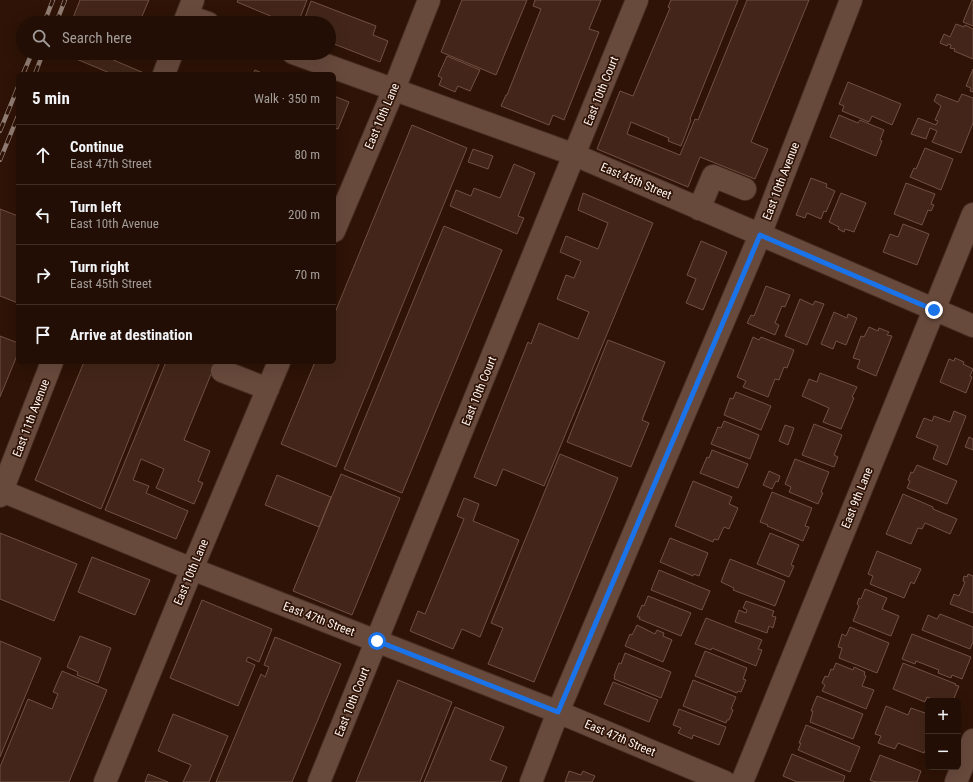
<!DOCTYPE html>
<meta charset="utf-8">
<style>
:root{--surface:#220e04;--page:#2e1c13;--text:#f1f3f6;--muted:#a29c9a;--line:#3f2e26}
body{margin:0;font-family:"Roboto Condensed",sans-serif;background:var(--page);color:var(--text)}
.controls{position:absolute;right:12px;bottom:12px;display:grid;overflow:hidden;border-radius:6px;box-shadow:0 4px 16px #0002}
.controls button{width:36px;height:36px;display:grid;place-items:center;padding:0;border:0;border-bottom:1px solid var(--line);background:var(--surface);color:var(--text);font:20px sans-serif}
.stop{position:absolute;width:12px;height:12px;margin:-9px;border:3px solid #1a73e8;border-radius:50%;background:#fff}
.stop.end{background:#1a73e8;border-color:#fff;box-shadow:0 1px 4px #0008}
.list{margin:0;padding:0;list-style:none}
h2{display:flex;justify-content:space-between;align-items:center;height:52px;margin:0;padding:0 16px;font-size:17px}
h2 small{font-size:13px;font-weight:400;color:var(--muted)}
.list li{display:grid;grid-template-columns:26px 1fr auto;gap:12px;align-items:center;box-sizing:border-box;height:60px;padding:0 16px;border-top:1px solid var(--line)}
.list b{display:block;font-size:15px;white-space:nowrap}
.list p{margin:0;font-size:13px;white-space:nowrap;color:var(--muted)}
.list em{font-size:13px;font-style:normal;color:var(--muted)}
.icon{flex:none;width:22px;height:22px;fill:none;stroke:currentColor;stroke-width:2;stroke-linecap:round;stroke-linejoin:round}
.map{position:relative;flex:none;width:973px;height:782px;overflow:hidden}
.search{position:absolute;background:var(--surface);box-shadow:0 4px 16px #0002;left:16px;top:16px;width:320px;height:44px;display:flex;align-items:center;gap:10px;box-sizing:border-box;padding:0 14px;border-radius:22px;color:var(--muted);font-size:15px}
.panel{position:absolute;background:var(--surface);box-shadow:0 4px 16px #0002;left:16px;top:72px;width:320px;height:292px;border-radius:6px}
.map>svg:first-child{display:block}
.building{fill:#432619;stroke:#715142}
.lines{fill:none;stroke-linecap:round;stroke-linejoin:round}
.minor-casing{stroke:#472e22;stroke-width:24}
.minor{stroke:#684a3c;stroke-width:22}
.rail-casing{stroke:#907c73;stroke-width:4.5}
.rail{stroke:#2e1306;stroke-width:3;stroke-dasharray:9;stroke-linecap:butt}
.route{stroke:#1a73e8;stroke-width:5}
.labels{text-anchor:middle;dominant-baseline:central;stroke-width:3.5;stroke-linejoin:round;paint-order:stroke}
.street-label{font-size:12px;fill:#fdf1ec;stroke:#2e1306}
</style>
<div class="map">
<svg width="973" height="782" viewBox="0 0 973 782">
<rect width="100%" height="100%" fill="#2e1306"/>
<path class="building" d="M80,0H149L139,23H71Z
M238,0H307L298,23H287L237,2Z
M462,0H527L496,75L441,52Z
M535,0H601L589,29L599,32L564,120L553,115L549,125L501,106L506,95H507L541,9L533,6Z
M671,0H738L690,119L691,120L681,146L668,141L669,138L631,122L627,134L680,155L695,119L698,120L747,0H809L751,142L768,149L755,179L700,157L688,187L597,149L620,91L633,96L670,8L668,7Z
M972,0H973V26L963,22Z
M311,1L376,26L373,35L388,41L380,62L329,42V23H303Z
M956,24L964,27L965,25L973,29V59L954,51L955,49L950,48L951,45L948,44L947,46L940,43L944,34L950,37Z
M62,53H97L144,73L143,74H119L114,72L112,74Z
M447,56L480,70L470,91L458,86L455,92L439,85L442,78L438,76Z
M973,69V92L970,91L971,88L966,86Z
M255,70L264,74H253Z
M848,82L901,104L892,125L872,116L869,122L842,111L844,106L839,104Z
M937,94L958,102L962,94L973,98V123L961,153L932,142L937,131L930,128L926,139L911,134L918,118L936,125L938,121L935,120L941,106L934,101Z
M334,96L349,102L338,129L334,128Z
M839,115L858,123L860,120L884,130L880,140L882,141L876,156L830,137Z
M412,125L467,148L336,467L281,444L315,362H334V315Z
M925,148L953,159L941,190L910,177L914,168L916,169Z
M473,149L493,156L488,169L468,162Z
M514,164L535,173L518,216L524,218L517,234L450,206L456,190L471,196L474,188L500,198Z
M811,178L827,184L826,187L835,191L826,212L824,211L821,219L807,213L805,218L796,215Z
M906,183L935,194L931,204L934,205L931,211L928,210L922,225L894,214Z
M583,193L653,223L544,486L503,469L496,486L474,477L528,342L531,344L539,323L578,339L589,312L557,299L566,275L574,278L581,261L560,252L566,236L598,249L608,223L578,210Z
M841,193L866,203L854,232L845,229L844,232L838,229L839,227L829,222Z
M0,209L18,216V303L0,296Z
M903,224L929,234L917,265L883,252L890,234L898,237Z
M444,226L502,250L402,493L344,469Z
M701,241L727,252L703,310L686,303L696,279L687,275Z
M766,286L790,295L785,307L782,306L775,323L779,325L775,335L747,323L751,315L754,316Z
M800,299L813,305L815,301L824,304L807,345L785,336Z
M834,312L847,318L848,314L857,318L846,345L836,341L833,349L821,344Z
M869,327L878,331L879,328L889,332L887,335L892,336L876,376L857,368L860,360L853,358L861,336L864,337Z
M0,336L18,343V353L0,397Z
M753,337L759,340L761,337L794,350L787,368L784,367L779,380L775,379L768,397L743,387L746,381L737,377Z
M608,340L665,362L642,420L649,423L631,467L567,442Z
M955,358L964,362L963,364L973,369L970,376L972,377L966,393L940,382L949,359L954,361Z
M84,362H160L101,509L35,480Z
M166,362H216L184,440L210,451L198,481L203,483L194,504L156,488L164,469L141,459L133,480L149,486L146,493L188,511L176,539L105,510Z
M820,373L857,387L852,397L854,398L841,429L823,422L829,408L802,396L809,379L817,382Z
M736,392L771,406L761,430L724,415L730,398L733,399Z
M954,411L966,416L947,465L933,459L938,446L916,437L924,418L932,421L934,416L950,422Z
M724,421L759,435L750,459L711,444L718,427L721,428Z
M814,424L842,435L834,455L838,457L834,467L802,455Z
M785,425L794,428L788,445L779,441Z
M969,437L973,439V450L965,447Z
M712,450L748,464L738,488L700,473L707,457L709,458Z
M560,454L618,478L534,682L488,664L503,628L491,623Z
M795,459L829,472L821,492L823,493L818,504L789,492L791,487L785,484Z
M917,465L957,481L947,504L907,488L910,481L908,480L911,472L913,473Z
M769,471L780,476L778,482L776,481L772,489L763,485Z
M341,474L400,498L352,615L293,591Z
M277,475L331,497L319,527L265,505Z
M693,481L732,497L729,504L738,508L729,529L724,527L718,540L714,539L713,542L675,526Z
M772,492L812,508L805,526L809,527L803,541L767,526L768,525L760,522Z
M903,494L933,507V509L957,519L950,534L925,523L922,529L918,528L911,544L886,534Z
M464,498L479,504L473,521L519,540L480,637L462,629L453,649L410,631L418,611L425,614L464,519L457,516Z
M0,533L77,564L54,621L0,599Z
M770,533L799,545L791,565L794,566L789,577L757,564Z
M670,538L708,553L699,576L694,574L693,576L660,562Z
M877,551L921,569L914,584L911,582L904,598L870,584L873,576L868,574Z
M92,557L150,580L135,615L78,592Z
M730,559L785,581L775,606L733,590L734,588L721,582Z
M659,570L710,591L702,610L651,590Z
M968,574L973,576V613L950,604L954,594L959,596L965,582L963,581L964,576L967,577Z
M865,589L887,598L882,609L899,616L891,636L853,621L859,606L857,604L859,598L861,599Z
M648,596L691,613L681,636L639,619L640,617H637L642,605L644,606Z
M202,600L272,629L259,662L248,657L246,661L255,665L238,706L170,678Z
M746,601L774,611L772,616L776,617L773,628L769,626L767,633L735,622L739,610L746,613L747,610L743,608Z
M940,614L973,627V642L970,649L922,630L928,615L937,619Z
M706,618L762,640L758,649L762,650L756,666L712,648L711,650L695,644Z
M637,625L655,634L657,630L664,633L663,636L672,640L663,662L625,646L630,634L632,635Z
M850,627L889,643L877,673L839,658L842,648L838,647L842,634L846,636Z
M912,634L971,657L962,679L952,675L951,678L938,673L939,670L916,661L915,664L902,659Z
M80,636L111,648L98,683L77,675L78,672L67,667Z
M275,637L341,664L292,782H216L261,674L265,677L269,667L264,665Z
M0,641L41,658L0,757Z
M705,651L747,668L743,679L746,680L741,692L738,691L737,693L695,676Z
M625,653L671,672L661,698L614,679L615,676H614L619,663L621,664Z
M836,663L853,670L854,667L865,672L864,675L866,676L862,686L874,690L866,709L822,691L825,685L822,683L825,676L828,677L831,669L833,670Z
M903,663L956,684L955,685L959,686L953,701H937L927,697L925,702L893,689Z
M62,671L107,690L69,782H0V767L28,699L52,709L58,694L53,692Z
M398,680L452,702L420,782H356Z
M693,680L736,697L731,709L733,710L729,720H727L726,723L683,706Z
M613,682L658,700L649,722L604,704Z
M817,696L863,714L853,739L810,722L813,711H811Z
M886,706L908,715L911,708L928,714V744L924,753L898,743L895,749L878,743L881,736L875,734Z
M455,707L504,727L490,760L507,767L501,782H424Z
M679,709L726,727L719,745L693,735L692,739L678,733L681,728L673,725Z
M173,714L228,736L209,782H183L191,765L158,751Z
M806,725L860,747L850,772L798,750L801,743H799Z
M792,754L845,776L843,782H797L783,776Z
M880,755L921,771L917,782H876L870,780Z
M569,771L581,775L583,771L595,776L592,782H565Z
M148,774L168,782H145Z"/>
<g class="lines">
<g class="minor-casing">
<path id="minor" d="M187,16L208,23
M184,23L193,0
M293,53L575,155L973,326
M164,74L172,53
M699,209L713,176L745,189
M334,231L394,89L429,0
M222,371L268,389
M2,491L192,569L558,712L725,782
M0,496L52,362
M105,782L192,569L279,362
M319,782L637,0
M531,782L558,712L760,235L851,0
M742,782L973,214
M956,782L973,740"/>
</g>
<use href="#minor" class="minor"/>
<g class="rail-casing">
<path id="rail" d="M44,23L53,0
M56,23L65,0
M23,74L32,53
M35,74L43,53
M0,131L18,87
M0,160L18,116"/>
</g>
<use href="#rail" class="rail"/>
</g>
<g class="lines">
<path class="route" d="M377,641L558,712L760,235L934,310"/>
</g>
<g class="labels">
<g class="street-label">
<text transform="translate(601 91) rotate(-68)">East 10th Court</text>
<text transform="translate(382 116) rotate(-67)">East 10th Lane</text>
<text transform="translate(636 181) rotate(23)">East 45th Street</text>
<text transform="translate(781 181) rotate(-69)">East 10th Avenue</text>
<text transform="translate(479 391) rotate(-68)">East 10th Court</text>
<text transform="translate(31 418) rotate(-69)">East 11th Avenue</text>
<text transform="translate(857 498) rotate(-68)">East 9th Lane</text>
<text transform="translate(191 572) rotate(-67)">East 10th Lane</text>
<text transform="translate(319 619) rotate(21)">East 47th Street</text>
<text transform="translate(352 702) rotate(-68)">East 10th Court</text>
<text transform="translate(620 738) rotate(23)">East 47th Street</text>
</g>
</g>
</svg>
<div class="controls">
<button>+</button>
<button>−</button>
</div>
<div class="stop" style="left:377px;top:641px"></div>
<div class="stop end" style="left:934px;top:310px"></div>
<div class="search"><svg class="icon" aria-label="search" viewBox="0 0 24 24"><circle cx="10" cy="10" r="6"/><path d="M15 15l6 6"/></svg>Search here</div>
<section class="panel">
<h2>5 min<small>Walk · 350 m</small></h2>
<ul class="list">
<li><svg class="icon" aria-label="ahead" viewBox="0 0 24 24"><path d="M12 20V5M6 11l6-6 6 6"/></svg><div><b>Continue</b><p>East 47th Street</p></div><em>80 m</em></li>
<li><svg class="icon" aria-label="left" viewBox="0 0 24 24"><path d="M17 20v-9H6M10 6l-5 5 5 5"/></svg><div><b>Turn left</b><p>East 10th Avenue</p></div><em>200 m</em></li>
<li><svg class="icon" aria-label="right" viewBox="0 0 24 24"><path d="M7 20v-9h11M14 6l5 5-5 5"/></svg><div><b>Turn right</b><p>East 45th Street</p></div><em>70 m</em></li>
<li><svg class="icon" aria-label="arrive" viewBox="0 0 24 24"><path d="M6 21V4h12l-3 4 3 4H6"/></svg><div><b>Arrive at destination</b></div></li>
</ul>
</section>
</div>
